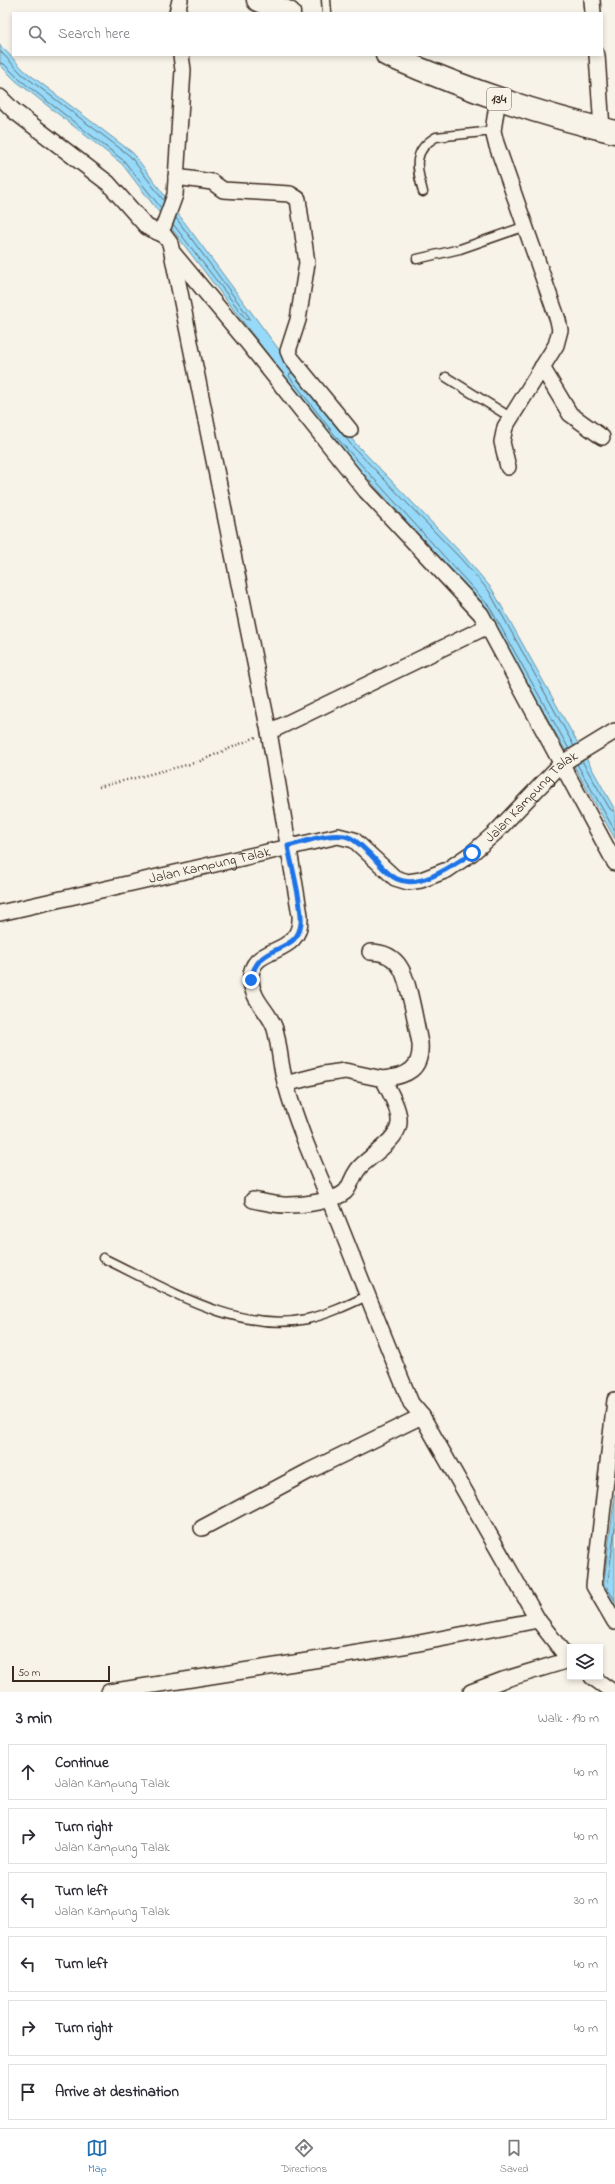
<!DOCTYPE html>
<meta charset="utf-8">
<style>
:root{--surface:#fff;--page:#f7f7f7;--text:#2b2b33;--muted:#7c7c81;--line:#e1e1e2;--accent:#1f6fb2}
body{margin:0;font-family:"Indie Flower",sans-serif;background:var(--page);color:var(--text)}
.controls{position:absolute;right:12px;bottom:12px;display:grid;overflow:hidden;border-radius:0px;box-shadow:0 2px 6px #0003}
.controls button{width:36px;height:36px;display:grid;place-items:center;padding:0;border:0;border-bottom:1px solid var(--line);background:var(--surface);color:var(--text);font:20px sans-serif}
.scale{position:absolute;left:12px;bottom:10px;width:98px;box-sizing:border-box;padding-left:4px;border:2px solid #3b2a1e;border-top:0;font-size:11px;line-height:14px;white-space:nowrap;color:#3b2a1e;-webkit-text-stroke:3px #f7f3e8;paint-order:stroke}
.stop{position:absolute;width:12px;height:12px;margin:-9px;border:3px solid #1a73e8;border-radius:50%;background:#fff}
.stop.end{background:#1a73e8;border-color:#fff;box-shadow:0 1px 4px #0008}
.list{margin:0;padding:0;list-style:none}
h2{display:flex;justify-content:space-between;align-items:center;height:52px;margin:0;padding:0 16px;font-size:17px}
h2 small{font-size:13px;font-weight:400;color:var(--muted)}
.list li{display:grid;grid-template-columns:26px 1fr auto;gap:12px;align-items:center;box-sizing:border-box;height:56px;margin:0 8px 8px;padding:0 8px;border:1px solid var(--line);border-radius:0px}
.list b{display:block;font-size:15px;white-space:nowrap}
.list p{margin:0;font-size:13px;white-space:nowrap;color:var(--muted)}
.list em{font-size:13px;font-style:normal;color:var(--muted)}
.icon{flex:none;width:22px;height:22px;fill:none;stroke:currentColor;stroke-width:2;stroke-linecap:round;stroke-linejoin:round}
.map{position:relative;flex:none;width:615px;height:1692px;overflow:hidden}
.search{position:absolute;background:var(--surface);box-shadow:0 2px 6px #0003;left:12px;right:12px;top:12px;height:44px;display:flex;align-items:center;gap:10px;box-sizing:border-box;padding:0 14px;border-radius:0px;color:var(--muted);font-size:15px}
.sheet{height:436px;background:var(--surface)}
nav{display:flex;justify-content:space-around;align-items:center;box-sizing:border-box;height:56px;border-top:1px solid var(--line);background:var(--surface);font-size:11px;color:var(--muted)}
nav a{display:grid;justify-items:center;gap:2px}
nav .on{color:var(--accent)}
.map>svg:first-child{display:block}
.water{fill:#96d9f8;stroke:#7293a1}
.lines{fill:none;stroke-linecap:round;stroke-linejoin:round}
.shore{stroke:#5f7075;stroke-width:1}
.service-casing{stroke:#3b2a1e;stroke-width:11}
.minor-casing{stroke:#3b2a1e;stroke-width:18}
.primary-casing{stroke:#3b2a1e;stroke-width:25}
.path{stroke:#3b2a1e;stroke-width:2.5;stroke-dasharray:1 3;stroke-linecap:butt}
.service{stroke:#f7f3e8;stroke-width:8}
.minor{stroke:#f7f3e8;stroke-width:15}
.primary{stroke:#f7f3e8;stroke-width:22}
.route{stroke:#1a73e8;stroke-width:5}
.labels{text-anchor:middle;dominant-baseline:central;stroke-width:4;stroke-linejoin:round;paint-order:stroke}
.shield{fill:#f7f3e8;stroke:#73665b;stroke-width:1}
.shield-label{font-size:13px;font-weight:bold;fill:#3b2a1e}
.street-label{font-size:14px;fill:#3b2a1e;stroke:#f7f3e8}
</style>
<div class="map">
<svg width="615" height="1692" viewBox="0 0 615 1692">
<rect width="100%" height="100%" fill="#f7f3e8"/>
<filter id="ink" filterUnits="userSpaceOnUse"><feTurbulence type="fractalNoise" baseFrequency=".025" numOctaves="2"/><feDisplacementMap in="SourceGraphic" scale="8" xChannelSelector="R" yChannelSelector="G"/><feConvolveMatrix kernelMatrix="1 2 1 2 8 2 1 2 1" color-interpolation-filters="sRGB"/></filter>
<g filter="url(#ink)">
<path class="water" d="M0,45L25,71L133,153L280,351L356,444L464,556L492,589L615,810V839L486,609L334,441L122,164L16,81L0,65Z
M615,1494V1607L603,1590Z"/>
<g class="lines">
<path class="shore" d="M0,51L22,74L130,156L164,201
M0,63L4,64L19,79L124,161L161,208
M173,224L246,319L249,320V317L176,218
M569,749L489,606L337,438L289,376L290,373H293L353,447L461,559L489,591L574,746
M582,761L610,809L615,812
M577,764L615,831
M615,1527L607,1588L615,1600"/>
<g class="service-casing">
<path id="service" d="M326,0L327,13
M423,192C417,169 411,151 436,137L493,131
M417,259L460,249L526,226
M446,377L510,417
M103,1258C164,1287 237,1334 307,1319C329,1314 348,1305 367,1296"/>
</g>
<g class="minor-casing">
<g id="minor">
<path d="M592,0L593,13"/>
<path d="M177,13L180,0"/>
<path d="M597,55L602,129"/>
<path d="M0,97L14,111L108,183L147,227L164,235L170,243L269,732L300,915C303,960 248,942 251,981C253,1002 270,1012 275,1029C280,1047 280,1067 286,1085C297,1125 314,1163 330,1201C357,1268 383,1336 411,1403L422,1416L538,1620L570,1661"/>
<path d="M498,98L493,131L496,143L558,320L560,330L556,345L505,427L502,442L508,467"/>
<path d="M176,177L212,182L223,190L290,194L298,199L307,263L298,320L288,351L291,358L350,430"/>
<path d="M157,232L164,225L175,195L183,70L181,55"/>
<path d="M173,253L247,342L366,491L481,614L615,863"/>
<path d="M542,367L570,414L602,437"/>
<path d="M269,732L488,626"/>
<path id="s1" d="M0,913L338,836L354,840L395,878L408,882L421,880L447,870L472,853L495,833L561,764L615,731"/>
<path d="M370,952C382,952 393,956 400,967C409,980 416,1025 420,1043C422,1070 407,1076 383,1079"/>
<path d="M253,1200C264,1202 278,1206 289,1205C303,1205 335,1201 345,1192C352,1185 352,1173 363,1164C403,1130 410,1129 383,1079L345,1071L324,1074L285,1084"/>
<path d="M615,1400L594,1586L615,1622"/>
<path d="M202,1528L309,1471L422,1416"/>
<path d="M592,1677L613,1692"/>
<path d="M109,1692L409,1645L538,1620"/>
<path d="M471,1692L503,1680L569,1660"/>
</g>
</g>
<g class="primary-casing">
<path id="primary" d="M258,0L289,13
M387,55C460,87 537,114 615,132"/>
</g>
<path class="path" d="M99,787L198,762L256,737"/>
<use href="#service" class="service"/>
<use href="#minor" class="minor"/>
<use href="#primary" class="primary"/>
</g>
</g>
<g class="lines" filter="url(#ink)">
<path class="route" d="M251,980C257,941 298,956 301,923C303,906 291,865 288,846C305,842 328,833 345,836C355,838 362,847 370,854C378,862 386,874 397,879C420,890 453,865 472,853"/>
</g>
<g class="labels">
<rect class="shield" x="487" y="88" width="24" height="22" rx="3"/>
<g class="shield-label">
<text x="499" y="99">134</text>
</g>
<g class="street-label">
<text stroke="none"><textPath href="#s1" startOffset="586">Jalan Kampung Talak</textPath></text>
<text stroke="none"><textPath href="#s1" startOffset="215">Jalan Kampung Talak</textPath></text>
</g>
</g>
</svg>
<div class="controls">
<button><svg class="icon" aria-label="layers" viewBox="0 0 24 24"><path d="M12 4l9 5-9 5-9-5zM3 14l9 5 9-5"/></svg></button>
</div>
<div class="scale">50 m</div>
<div class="stop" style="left:472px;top:853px"></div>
<div class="stop end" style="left:251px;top:980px"></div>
<div class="search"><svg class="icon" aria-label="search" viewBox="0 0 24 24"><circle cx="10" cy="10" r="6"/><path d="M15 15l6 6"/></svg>Search here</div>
</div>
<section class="sheet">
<h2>3 min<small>Walk · 190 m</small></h2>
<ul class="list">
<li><svg class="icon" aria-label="ahead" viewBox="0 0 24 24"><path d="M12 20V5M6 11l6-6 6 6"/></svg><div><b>Continue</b><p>Jalan Kampung Talak</p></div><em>40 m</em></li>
<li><svg class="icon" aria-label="right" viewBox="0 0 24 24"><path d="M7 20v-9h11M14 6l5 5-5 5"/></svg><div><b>Turn right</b><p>Jalan Kampung Talak</p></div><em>40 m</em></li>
<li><svg class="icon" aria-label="left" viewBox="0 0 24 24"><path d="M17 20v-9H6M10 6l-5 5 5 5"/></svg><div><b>Turn left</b><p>Jalan Kampung Talak</p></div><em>30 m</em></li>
<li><svg class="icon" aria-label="left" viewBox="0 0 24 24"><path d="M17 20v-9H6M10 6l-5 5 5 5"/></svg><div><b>Turn left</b></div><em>40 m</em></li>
<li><svg class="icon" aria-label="right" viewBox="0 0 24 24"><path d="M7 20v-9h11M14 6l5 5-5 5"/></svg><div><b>Turn right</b></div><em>40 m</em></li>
<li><svg class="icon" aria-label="arrive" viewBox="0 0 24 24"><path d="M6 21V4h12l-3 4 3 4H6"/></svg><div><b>Arrive at destination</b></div></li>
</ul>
</section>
<nav>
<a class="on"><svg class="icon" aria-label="map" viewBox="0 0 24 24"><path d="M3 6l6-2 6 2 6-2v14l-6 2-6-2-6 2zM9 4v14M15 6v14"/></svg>Map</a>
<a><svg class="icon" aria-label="directions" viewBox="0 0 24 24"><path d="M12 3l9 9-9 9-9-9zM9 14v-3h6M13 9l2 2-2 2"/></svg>Directions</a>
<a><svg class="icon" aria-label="saved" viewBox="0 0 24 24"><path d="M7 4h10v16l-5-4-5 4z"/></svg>Saved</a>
</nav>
